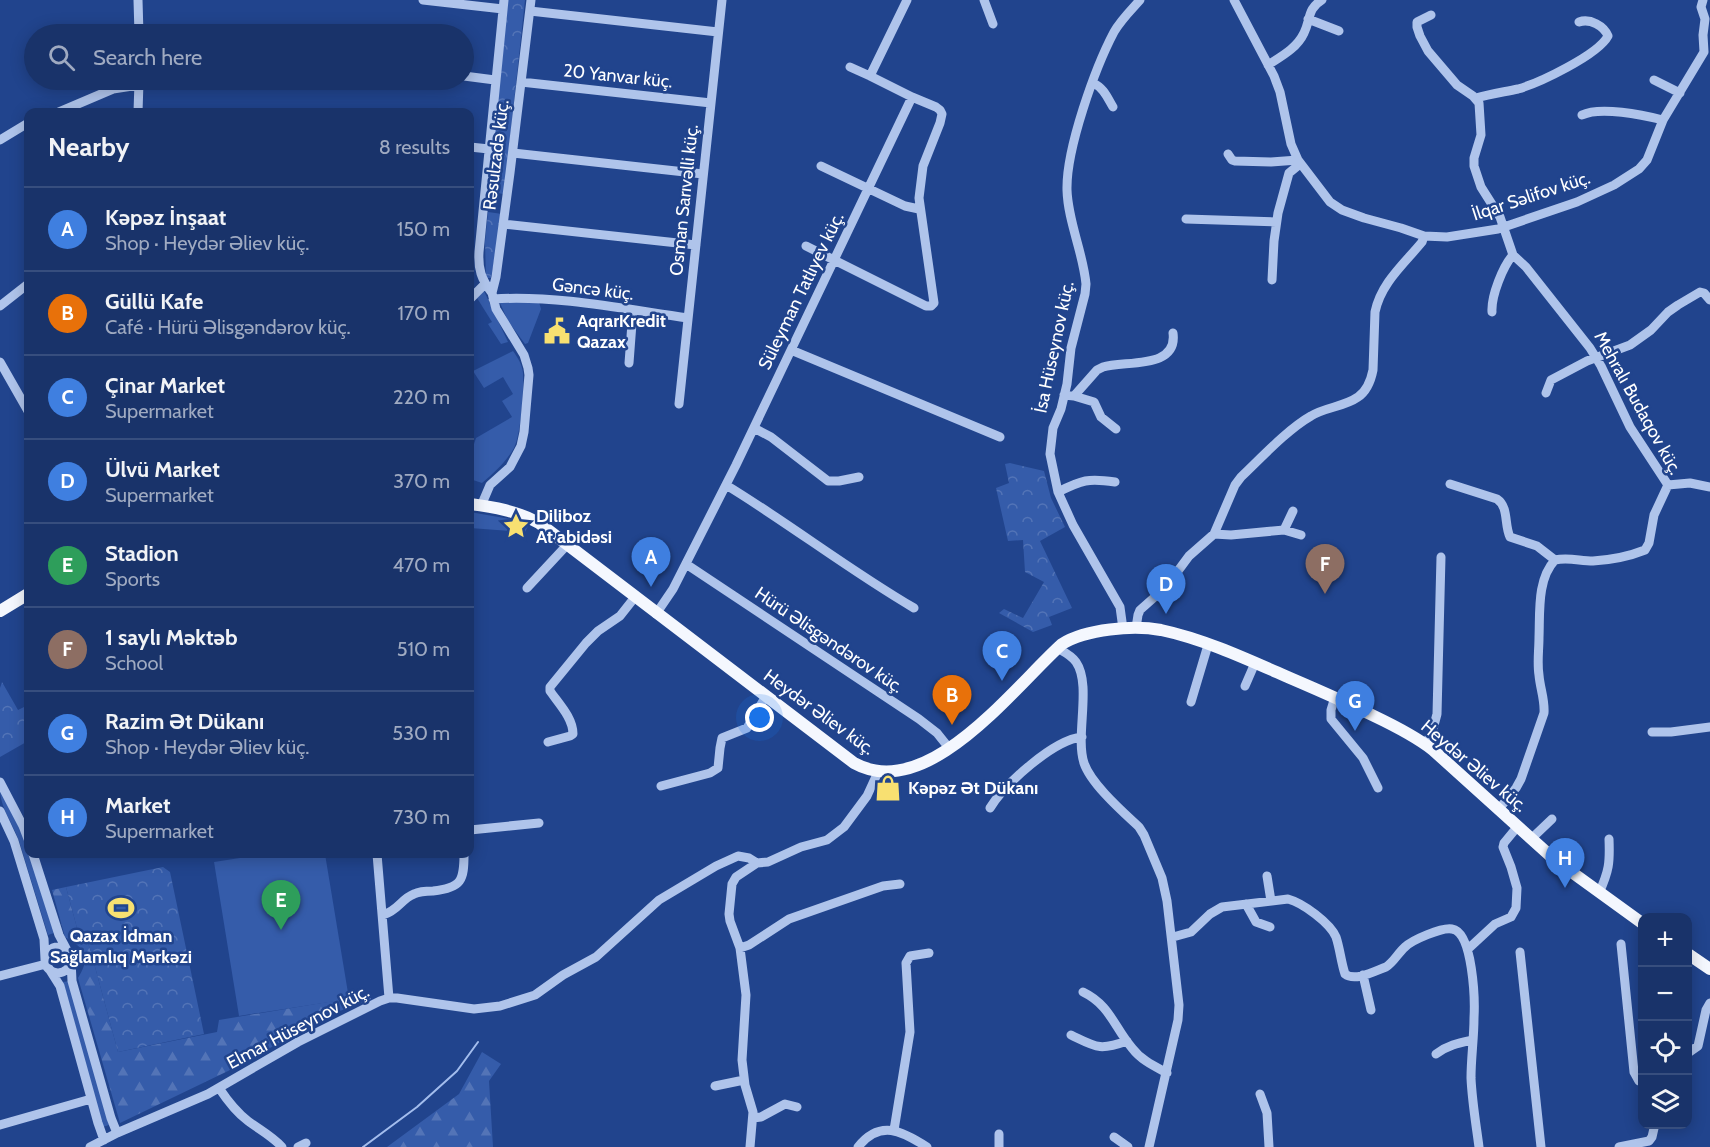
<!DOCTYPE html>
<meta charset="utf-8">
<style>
:root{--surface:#19336a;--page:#223b70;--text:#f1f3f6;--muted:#9faac1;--line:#374e7e;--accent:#ea580c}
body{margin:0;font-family:Cabin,sans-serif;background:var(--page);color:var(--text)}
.controls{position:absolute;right:18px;bottom:18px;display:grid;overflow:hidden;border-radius:12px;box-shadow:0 3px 15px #0003}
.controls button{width:54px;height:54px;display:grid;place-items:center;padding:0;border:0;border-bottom:2px solid var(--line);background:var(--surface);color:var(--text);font:30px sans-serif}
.you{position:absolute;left:760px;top:718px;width:21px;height:21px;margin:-15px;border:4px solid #fff;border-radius:50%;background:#1a73e8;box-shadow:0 0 0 9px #1a73e833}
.badge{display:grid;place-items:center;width:39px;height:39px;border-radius:50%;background:var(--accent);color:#fff;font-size:20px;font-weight:700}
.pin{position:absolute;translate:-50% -50px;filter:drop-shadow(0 2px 3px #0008)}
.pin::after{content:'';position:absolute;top:32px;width:21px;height:18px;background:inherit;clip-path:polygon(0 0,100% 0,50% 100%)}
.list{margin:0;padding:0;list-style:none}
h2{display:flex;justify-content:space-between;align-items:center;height:78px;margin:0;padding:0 24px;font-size:26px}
h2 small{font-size:20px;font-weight:400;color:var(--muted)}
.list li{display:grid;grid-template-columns:39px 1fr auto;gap:18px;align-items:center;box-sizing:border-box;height:84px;padding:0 24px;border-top:2px solid var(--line)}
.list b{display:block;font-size:22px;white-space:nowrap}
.list p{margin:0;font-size:20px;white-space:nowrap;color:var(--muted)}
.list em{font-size:20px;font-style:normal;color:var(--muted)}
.icon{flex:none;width:33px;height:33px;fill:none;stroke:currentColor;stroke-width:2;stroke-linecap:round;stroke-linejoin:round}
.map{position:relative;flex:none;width:1710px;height:1147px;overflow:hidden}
.search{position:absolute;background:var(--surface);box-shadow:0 3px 15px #0003;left:24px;top:24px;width:450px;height:66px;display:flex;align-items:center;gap:15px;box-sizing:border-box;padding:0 21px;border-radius:33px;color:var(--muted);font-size:22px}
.panel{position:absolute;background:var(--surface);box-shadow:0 3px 15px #0003;left:24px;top:108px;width:450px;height:750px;border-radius:12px}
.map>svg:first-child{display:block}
.grass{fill:#355caa}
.forest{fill:url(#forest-firs)}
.park{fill:url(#park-crowns)}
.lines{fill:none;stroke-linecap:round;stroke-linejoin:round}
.stream{stroke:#a3bded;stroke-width:2}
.minor{stroke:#afc4eb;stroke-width:9}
.major{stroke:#f4f7fe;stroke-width:12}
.labels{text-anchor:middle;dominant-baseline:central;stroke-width:5;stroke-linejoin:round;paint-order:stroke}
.street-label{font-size:18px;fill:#fff;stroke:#21448d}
.poi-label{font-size:18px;font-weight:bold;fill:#fff;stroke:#21448d;text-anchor:start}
</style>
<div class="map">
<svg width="1710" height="1147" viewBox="0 0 1710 1147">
<defs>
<pattern id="forest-firs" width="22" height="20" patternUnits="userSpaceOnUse" patternTransform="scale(1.5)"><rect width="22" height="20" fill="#355caa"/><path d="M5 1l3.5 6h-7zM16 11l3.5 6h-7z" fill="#5374b7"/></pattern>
<pattern id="park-crowns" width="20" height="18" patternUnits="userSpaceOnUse" patternTransform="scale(1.5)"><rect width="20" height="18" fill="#355caa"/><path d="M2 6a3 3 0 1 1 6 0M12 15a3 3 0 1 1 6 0" fill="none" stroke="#5374b7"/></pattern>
</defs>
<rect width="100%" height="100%" fill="#21448d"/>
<path class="grass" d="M484,291L508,342L501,344L488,324L492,322L477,298Z
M519,301L539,302L541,309L528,343L525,344L508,321L500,303Z
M513,351C518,358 522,364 523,373C524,389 521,435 514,448C506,462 494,473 482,483L470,479V456L476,438L512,417L502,401L513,394L503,377L484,388L473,371Z
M470,512L516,520L528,526L525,532L470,528Z
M0,789L24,838L54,933L48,935L19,841C13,823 0,808 0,789Z
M266,854H325L349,999L239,1016L214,862Z
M69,981L109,1125L103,1127L63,982Z"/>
<path class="forest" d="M66,887L77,928L87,940L91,952L118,1052L217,1032L219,1020L370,995L371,999L332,1014L228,1071L120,1123L78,978C92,955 85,949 65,937L52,890Z
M482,1052L501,1064L489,1081L493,1147H387L459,1094Z"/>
<path class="park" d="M508,0H525L504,194L489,192Z
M488,212L502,214L491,278H486L485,242Z
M1010,463L1044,471L1051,498L1065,527L1040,541L1072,608L1049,617L1052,625L1033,632L999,613L1004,609L1023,618L1044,582L1025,572L1023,540L1008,541L996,488L1009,483L1005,464Z
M2,682L18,710L28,705V741L0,757V688Z
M163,867L170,872L204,1034L118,1052L91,952L87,940L77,928L66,887Z"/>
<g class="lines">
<path class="stream" d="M363,1147L417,1107L457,1071L478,1042"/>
<path class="minor" d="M138,0L139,34
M423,0L503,9
M984,0L993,24
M1234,0L1274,76L1280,92L1291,144L1298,160L1330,202L1342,210L1364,218L1401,228L1424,236L1447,237L1498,229L1577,202L1614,185L1639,169L1647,160L1663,120L1704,52L1703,35L1705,19L1701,7L1703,0
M530,11L718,32
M1431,15L1417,22V27L1420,36L1428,51L1457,85L1473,96L1479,103L1481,135L1474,158V166L1481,187L1500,217L1513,255L1526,267L1590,348L1601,366L1630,427L1668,485L1654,515L1649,543L1645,550C1630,556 1609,560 1593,561C1580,561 1568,557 1555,560C1537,579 1540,612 1539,637C1539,650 1537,663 1539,675C1540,688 1545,700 1544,713L1521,779L1516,788L1499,809
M1308,19L1339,31
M1268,65C1282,56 1297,48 1304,33C1311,19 1307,9 1322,0
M850,67L870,76
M464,76L495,80
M1654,80L1680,93
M521,82L711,103
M1093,83C1104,88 1107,97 1113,107
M1476,98C1490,94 1504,92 1518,89C1539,83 1598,55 1608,36C1604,26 1590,18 1579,22
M59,112L113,89L139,85
M138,112L139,82
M1582,115C1600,106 1643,115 1663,120
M0,140L28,123
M470,147L489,149
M513,153L703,174
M1228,154L1232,160L1235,161L1271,162L1298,160
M821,166L905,206L919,209
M1186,219L1276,222
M503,224L696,245
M806,246L926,306H931L934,303L919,198L923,166L940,123L942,114L940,110L936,107L912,97
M1272,280L1274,241L1278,213L1289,173L1300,164
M492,293C481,279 478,269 479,252L504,0
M470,299L485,284
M493,299C558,295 624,309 688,318
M0,306L28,284
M1492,312C1491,296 1503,266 1513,255
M791,350L1000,437
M0,362L28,411
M629,363L633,310
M1546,393L1551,380L1587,361L1630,345L1651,330L1668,312L1678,305L1700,292L1704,293L1710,300
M1064,395L1074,396L1097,370L1103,367C1124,360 1178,370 1173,333
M1074,396L1094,402L1101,417L1116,429
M679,404L722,0
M754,428L771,437L828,481H839L859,477
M1450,484L1497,499C1509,507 1504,525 1510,537L1537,546L1555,560
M726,485C790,524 849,570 914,608
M1668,485L1690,483L1710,487
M1058,492C1082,480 1088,478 1115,482
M481,506L490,485L510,467L521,446L524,432L529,375L528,368L524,355L496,309L492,293L496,277L510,173L531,0
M1284,530L1293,511
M1214,534L1231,535L1284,530L1301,535
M686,564L919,719L937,733L949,748
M527,588L567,545
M656,614L673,589L736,465L912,97L870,76L907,0
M1136,628L1138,615L1140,610L1166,587L1189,556L1214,534L1235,485L1241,477C1261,458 1288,429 1311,416C1325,407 1344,407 1358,397C1367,391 1371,380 1373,370L1375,312C1381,283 1404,264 1422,242L1424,236
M1123,629L1120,607L1073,525L1058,492L1050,454L1053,428L1061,409L1067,384L1071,348L1085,294L1086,284C1083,252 1068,222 1067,190C1066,149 1095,68 1114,32C1120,21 1131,10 1140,0
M1057,648C1064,652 1071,655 1076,662C1092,685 1075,736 1084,763C1091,784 1123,812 1139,827L1144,835L1162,878L1167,901L1179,1005L1178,1020L1149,1147
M1245,686L1255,663
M1335,697L1331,710V719L1363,758L1378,788
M1191,702L1208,645
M1652,732H1671L1710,727
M548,742L570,736L573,734C573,718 559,704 550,691V687L586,643L598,631L620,616L635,597
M1426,744L1433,729L1437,714L1441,557
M0,782L23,826L28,839
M661,786L710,773L718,768L720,748L722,738L747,728L766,696
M990,808C1005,784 1053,740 1082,737
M0,811L14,841L44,939L45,959
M470,830L539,823
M1531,839L1552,819
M33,854L59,935L68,952
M377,854L389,998
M1267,876L1271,901
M1599,893C1609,871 1610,863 1609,839
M1246,904L1256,922L1270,927
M383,915C399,910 401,899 414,894C420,891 427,891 433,891C462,888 464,880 464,854
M1173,937L1191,932L1210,914L1222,907L1288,899C1303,903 1330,923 1336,937C1340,949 1341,962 1345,974C1355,982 1375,971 1386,967C1394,962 1398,953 1405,947C1412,940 1442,927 1452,929C1473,932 1475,1000 1474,1018C1474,1038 1471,1058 1471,1078C1472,1101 1476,1124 1479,1147
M1621,944L1634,1072L1639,1081L1642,1082
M45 960a13 13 0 1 1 26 0a13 13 0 1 1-26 0Z
M740,948L749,945L789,919L883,886L900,884
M1468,949L1495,924L1511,917L1516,908L1517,888L1511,867L1503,847L1504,843L1518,826
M1520,952L1541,1147
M71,960L72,981L111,1118L117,1133
M48,967L60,986L98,1123L104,1140
M1363,975L1371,1010
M0,976L46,964
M1083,992C1110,1005 1114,1027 1132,1048C1141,1060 1154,1066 1167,1073
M1071,1035C1096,1047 1099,1051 1127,1041
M1688,1053L1698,1046L1706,1010L1710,1003
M1436,1054C1448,1045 1459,1043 1473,1040
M715,1086L744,1080
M219,1088C227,1100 236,1112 248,1121C260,1130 272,1136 282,1147
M1260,1094L1267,1113L1269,1147
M753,1118L761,1117L785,1104L797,1107
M0,1125L91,1099
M894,1130L910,1032L906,963L910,956L929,953
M1114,1137L1128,1147
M90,1147L117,1133L208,1094L298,1042L380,1001L389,998H397L474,1009L500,1006L535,995L563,975L596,957L659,900L716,866L738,856L749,858L757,863L768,862L801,847L827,840L844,827L867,796L878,772
M298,1147L306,1143
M750,1147L753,1112L745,1085L742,1060L746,995L740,948L730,921L729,914L732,884L736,877L757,863
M858,1147C880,1119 902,1131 927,1147
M999,1147V1134
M1619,1147L1649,1141L1652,1137L1655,1124"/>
<path class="major" d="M470,504C494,507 517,511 539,523L854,763C927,804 1014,687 1062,644C1086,629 1133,625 1161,630C1204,639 1249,660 1290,678C1318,690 1346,702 1374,716C1395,726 1415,736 1433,750L1555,860L1642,923
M0,611L28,594
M1688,954L1710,969"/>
</g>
<defs>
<g id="civic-bare" transform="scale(2.07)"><path d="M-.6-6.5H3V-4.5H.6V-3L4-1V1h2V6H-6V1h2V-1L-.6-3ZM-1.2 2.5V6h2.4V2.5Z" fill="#f8e071" stroke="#21448d" stroke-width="2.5" paint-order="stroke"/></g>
<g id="sight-bare" transform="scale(2.07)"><path d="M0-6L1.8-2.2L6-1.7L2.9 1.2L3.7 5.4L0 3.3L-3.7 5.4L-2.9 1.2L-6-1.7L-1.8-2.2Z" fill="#f8e071" stroke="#21448d" stroke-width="2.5" paint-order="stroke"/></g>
<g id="shop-bare" transform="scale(2.07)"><path d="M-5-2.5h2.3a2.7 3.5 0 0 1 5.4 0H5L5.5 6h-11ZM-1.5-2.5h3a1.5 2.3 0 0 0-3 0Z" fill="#f8e071" stroke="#21448d" stroke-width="2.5" paint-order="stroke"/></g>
<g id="stadium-bare" transform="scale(2.07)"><path d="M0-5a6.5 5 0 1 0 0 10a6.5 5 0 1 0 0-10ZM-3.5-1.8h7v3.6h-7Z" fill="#f8e071" stroke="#21448d" stroke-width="2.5" paint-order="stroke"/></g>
</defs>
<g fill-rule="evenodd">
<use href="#civic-bare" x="557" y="331"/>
<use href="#sight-bare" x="516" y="526"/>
<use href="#shop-bare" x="888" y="788"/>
<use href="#stadium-bare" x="121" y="908"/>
</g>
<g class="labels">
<g class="street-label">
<text transform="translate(618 76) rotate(6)">20 Yanvar küç.</text>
<text transform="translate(496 155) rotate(-83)">Rəsulzadə küç.</text>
<text transform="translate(1531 196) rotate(-18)">İlqar Səlifov küç.</text>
<text transform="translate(684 200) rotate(-84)">Osman Sarıvəlli küç.</text>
<text transform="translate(593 289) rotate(7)">Gəncə küç.</text>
<text transform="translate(801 291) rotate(-64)">Süleyman Tatlıyev küç.</text>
<text transform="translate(1054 347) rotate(-78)">İsa Hüseynov küç.</text>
<text transform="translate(1638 403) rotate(61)">Mehralı Budaqov küç.</text>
<text transform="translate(829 640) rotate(34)">Hürü Əlisgəndərov küç.</text>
<text transform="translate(819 712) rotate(36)">Heydər Əliev küç.</text>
<text transform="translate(1474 766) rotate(40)">Heydər Əliev küç.</text>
<text transform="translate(298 1027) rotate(-28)">Elmar Hüseynov küç.</text>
</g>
<g class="poi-label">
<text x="577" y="321">AqrarKredit<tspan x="577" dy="21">Qazax</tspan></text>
<text x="536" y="516">Diliboz<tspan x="536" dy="21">At abidəsi</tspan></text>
<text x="908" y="788">Kəpəz Ət Dükanı</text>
<text x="121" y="936" text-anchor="middle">Qazax İdman<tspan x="121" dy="21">Sağlamlıq Mərkəzi</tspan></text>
</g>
</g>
</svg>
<div class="controls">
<button>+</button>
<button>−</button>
<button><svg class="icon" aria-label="locate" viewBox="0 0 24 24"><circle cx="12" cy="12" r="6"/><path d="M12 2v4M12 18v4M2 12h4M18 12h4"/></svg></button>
<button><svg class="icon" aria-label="layers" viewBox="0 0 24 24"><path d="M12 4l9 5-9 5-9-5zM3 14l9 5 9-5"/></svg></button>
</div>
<div class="you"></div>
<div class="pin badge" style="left:651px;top:587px;background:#3f7fe0">A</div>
<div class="pin badge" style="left:952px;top:725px;background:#e8710a">B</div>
<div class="pin badge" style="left:1002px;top:681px;background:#3f7fe0">C</div>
<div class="pin badge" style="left:1166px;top:614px;background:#3f7fe0">D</div>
<div class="pin badge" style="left:281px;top:930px;background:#2e9e5b">E</div>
<div class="pin badge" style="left:1325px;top:594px;background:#8d6e63">F</div>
<div class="pin badge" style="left:1355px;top:731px;background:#3f7fe0">G</div>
<div class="pin badge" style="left:1565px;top:888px;background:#3f7fe0">H</div>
<div class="search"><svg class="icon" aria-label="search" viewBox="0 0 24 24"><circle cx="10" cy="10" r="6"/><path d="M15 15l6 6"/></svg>Search here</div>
<section class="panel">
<h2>Nearby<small>8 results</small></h2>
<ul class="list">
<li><span class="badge" style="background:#3f7fe0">A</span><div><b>Kəpəz İnşaat</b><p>Shop · Heydər Əliev küç.</p></div><em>150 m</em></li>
<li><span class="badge" style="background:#e8710a">B</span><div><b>Güllü Kafe</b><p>Café · Hürü Əlisgəndərov küç.</p></div><em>170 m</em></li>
<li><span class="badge" style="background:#3f7fe0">C</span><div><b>Çinar Market</b><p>Supermarket</p></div><em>220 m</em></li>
<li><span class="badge" style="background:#3f7fe0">D</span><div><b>Ülvü Market</b><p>Supermarket</p></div><em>370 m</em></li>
<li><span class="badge" style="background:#2e9e5b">E</span><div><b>Stadion</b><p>Sports</p></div><em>470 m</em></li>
<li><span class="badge" style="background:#8d6e63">F</span><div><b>1 saylı Məktəb</b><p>School</p></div><em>510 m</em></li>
<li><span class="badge" style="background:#3f7fe0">G</span><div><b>Razim Ət Dükanı</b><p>Shop · Heydər Əliev küç.</p></div><em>530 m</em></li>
<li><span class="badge" style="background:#3f7fe0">H</span><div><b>Market</b><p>Supermarket</p></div><em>730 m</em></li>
</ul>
</section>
</div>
